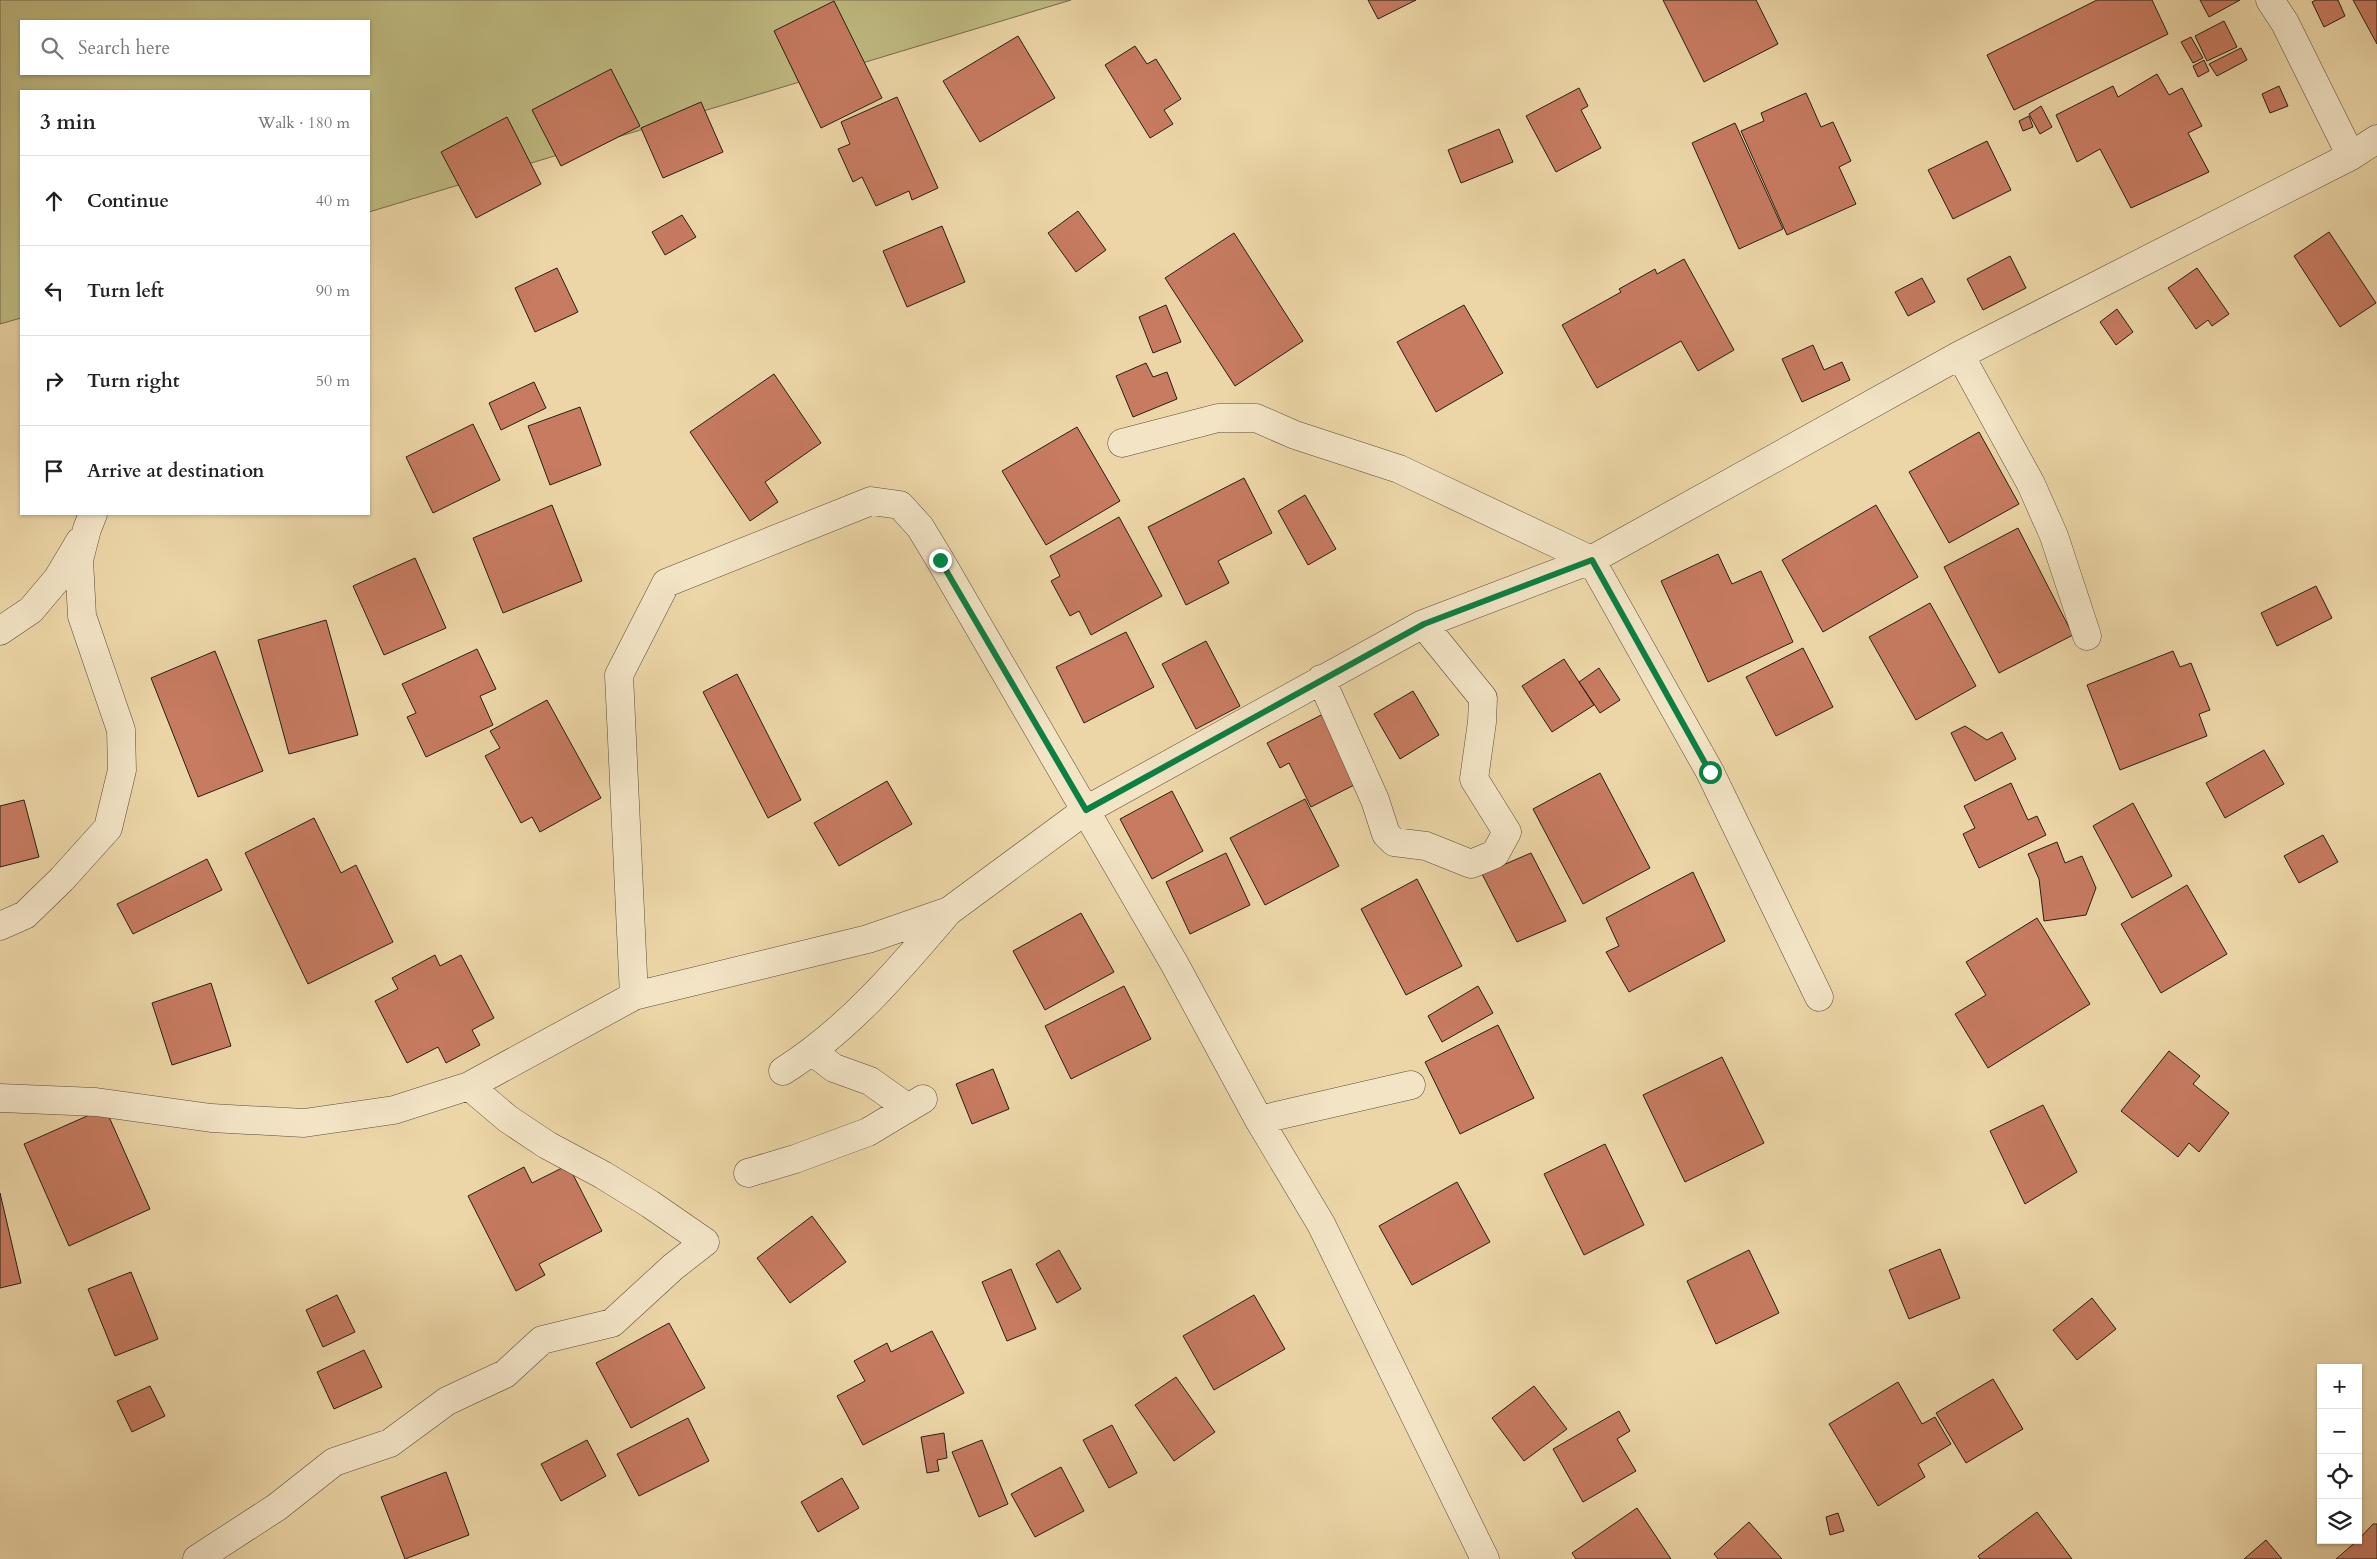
<!DOCTYPE html>
<meta charset="utf-8">
<style>
:root{--surface:#fff;--page:#f6f6f6;--text:#222;--muted:#767676;--line:#e0e0e0}
body{margin:0;font-family:Cardo,serif;background:var(--page);color:var(--text)}
.controls{position:absolute;right:15px;bottom:15px;display:grid;overflow:hidden;border-radius:0px;box-shadow:0 1px 4px #0004}
.controls button{width:45px;height:45px;display:grid;place-items:center;padding:0;border:0;border-bottom:1px solid var(--line);background:var(--surface);color:var(--text);font:25px sans-serif}
.stop{position:absolute;width:15px;height:15px;margin:-11px;border:4px solid #0b8043;border-radius:50%;background:#fff}
.stop.end{background:#0b8043;border-color:#fff;box-shadow:0 1px 5px #0008}
.list{margin:0;padding:0;list-style:none}
h2{display:flex;justify-content:space-between;align-items:center;height:65px;margin:0;padding:0 20px;font-size:21px}
h2 small{font-size:16px;font-weight:400;color:var(--muted)}
.list li{display:grid;grid-template-columns:32px 1fr auto;gap:15px;align-items:center;box-sizing:border-box;height:90px;padding:0 20px;border-top:1px solid var(--line)}
.list b{display:block;font-size:19px;white-space:nowrap}
.list em{font-size:16px;font-style:normal;color:var(--muted)}
.icon{flex:none;width:28px;height:28px;fill:none;stroke:currentColor;stroke-width:2;stroke-linecap:round;stroke-linejoin:round}
.map{position:relative;flex:none;width:2377px;height:1559px;overflow:hidden}
.search{position:absolute;background:var(--surface);box-shadow:0 1px 4px #0004;left:20px;top:20px;width:350px;height:55px;display:flex;align-items:center;gap:12px;box-sizing:border-box;padding:0 18px;border-radius:0px;color:var(--muted);font-size:19px}
.panel{position:absolute;background:var(--surface);box-shadow:0 1px 4px #0004;left:20px;top:90px;width:350px;height:425px;border-radius:0px}
.map>svg:first-child{display:block}
.green{fill:#c0bb82;stroke:#746c4c;fill-rule:evenodd}
.building{fill:#c77b61;stroke:#271e15}
.lines{fill:none;stroke-linecap:round;stroke-linejoin:round}
.minor-casing{stroke:#584c3a;stroke-width:29}
.minor{stroke:#f3e4c6;stroke-width:28}
.route{stroke:#0b8043;stroke-width:6}
</style>
<div class="map">
<svg width="2377" height="1559" viewBox="0 0 2377 1559">
<rect width="100%" height="100%" fill="#ecd6a7"/>
<filter id="stains"><feTurbulence type="fractalNoise" baseFrequency=".004" numOctaves="4"/><feColorMatrix values="0 0 0 0 .2 0 0 0 0 .09 0 0 0 0 .02 0 0 0 .5 -.17"/></filter>
<radialGradient id="worn" r=".72"><stop offset=".6" stop-color="#630" stop-opacity="0"/><stop offset="1" stop-color="#630" stop-opacity=".3"/></radialGradient>
<path class="green" d="M0,0H1071L369,212V91H21V318L0,324ZM21,21H369V74H21Z"/>
<path class="building" d="M1368,0H1416L1378,19Z
M1663,0H1756L1778,44L1704,82Z
M2097,0H2152L2168,34L2014,110L1987,55Z
M2200,0H2240L2209,17Z
M2316,0H2338L2345,16L2324,27L2312,2Z
M2353,0H2377V44Z
M834,1L882,98L821,128L774,31Z
M2224,21L2237,47L2207,61L2195,36Z
M1018,36L1055,98L980,142L943,81Z
M2191,37L2203,58L2193,63L2181,42Z
M1135,46L1147,64L1156,59L1181,99L1164,110L1173,124L1150,138L1105,65Z
M2241,48L2247,60L2217,76L2209,64Z
M2204,60L2209,71L2198,77L2193,66Z
M611,69L640,126L561,166L532,110Z
M2157,74L2169,95L2182,88L2202,126L2188,133L2209,172L2131,208L2100,149L2077,162L2056,115L2113,86L2118,97Z
M2279,86L2288,106L2270,113L2262,94Z
M1579,88L1588,106L1581,110L1601,148L1556,172L1526,116Z
M1806,93L1821,127L1833,122L1851,161L1839,167L1856,204L1787,235L1741,131L1764,121L1761,113Z
M897,97L938,188L912,200L909,191L876,206L862,177L853,182L838,149L850,144L841,122Z
M701,102L723,152L663,178L641,128Z
M2041,106L2052,127L2040,134L2029,114Z
M2029,116L2033,127L2023,131L2019,121Z
M507,117L541,184L476,218L441,152Z
M1735,123L1783,229L1739,249L1692,143Z
M1499,129L1513,162L1461,183L1448,150Z
M1987,141L2011,190L1953,219L1928,170Z
M1078,211L1106,250L1076,272L1048,233Z
M682,215L696,237L665,255L652,232Z
M942,226L965,282L907,307L883,251Z
M2329,232L2376,303L2340,327L2294,256Z
M1234,233L1303,341L1235,386L1165,278Z
M2010,256L2026,288L1983,310L1967,279Z
M1684,259L1734,350L1698,371L1681,341L1597,388L1562,325L1621,292L1619,289L1655,269L1657,274Z
M557,268L578,312L535,332L515,288Z
M2197,268L2229,314L2212,326L2208,320L2196,329L2168,288Z
M1922,278L1935,302L1908,316L1895,292Z
M1166,305L1181,342L1153,353L1139,317Z
M1464,305L1503,373L1436,412L1397,342Z
M2117,309L2133,332L2116,345L2100,322Z
M1813,345L1824,370L1842,362L1850,380L1802,402L1782,359Z
M1146,363L1153,377L1167,372L1177,399L1133,417L1116,376Z
M774,374L821,443L765,482L778,502L750,521L690,432Z
M534,382L546,408L501,430L489,403Z
M580,407L601,465L550,485L528,426Z
M473,424L500,480L433,513L406,457Z
M1077,427L1120,501L1046,545L1002,471Z
M1979,432L2019,504L1949,543L1909,472Z
M1244,478L1272,533L1218,561L1229,583L1186,605L1148,527Z
M1305,495L1336,549L1308,565L1278,511Z
M552,505L582,581L503,613L473,538Z
M1876,505L1918,577L1823,632L1782,560Z
M1119,517L1162,596L1091,635L1079,611L1070,616L1051,581L1060,576L1050,556Z
M2018,528L2073,635L1999,673L1944,567Z
M1718,554L1732,584L1761,571L1793,642L1708,682L1661,581Z
M415,558L446,628L384,655L353,586Z
M2316,586L2332,618L2277,646L2261,613Z
M1930,603L1976,686L1916,720L1869,637Z
M326,620L358,735L289,754L258,640Z
M1126,632L1154,687L1084,723L1056,667Z
M1206,641L1240,706L1196,729L1162,664Z
M1803,648L1833,707L1776,736L1746,677Z
M477,649L496,689L480,696L493,725L426,757L407,717L416,713L402,684Z
M215,651L263,771L198,797L151,678Z
M2173,651L2180,667L2191,663L2210,710L2199,714L2207,736L2120,770L2087,685Z
M1564,659L1594,705L1552,732L1522,686Z
M1599,668L1620,700L1600,713L1579,682Z
M737,674L801,800L768,818L703,692Z
M1413,691L1439,735L1400,759L1374,714Z
M547,700L601,798L540,832L532,817L521,823L485,756L500,748L490,731Z
M1327,712L1362,781L1311,807L1289,763L1280,768L1267,743Z
M1965,726L1987,740L2002,732L2016,759L1975,781L1951,733Z
M2264,750L2284,784L2225,818L2206,783Z
M1600,773L1650,868L1583,904L1533,809Z
M887,781L912,824L839,866L814,823Z
M2011,783L2028,820L2037,816L2046,835L1979,868L1963,834L1975,828L1964,806Z
M1172,791L1203,851L1152,879L1120,819Z
M1305,799L1339,866L1265,905L1230,838Z
M24,800L39,857L0,867V806Z
M2133,803L2172,876L2132,898L2093,826Z
M314,818L341,873L356,865L393,942L308,984L245,853Z
M2323,835L2338,862L2299,883L2284,856Z
M2057,842L2065,863L2082,856L2096,888L2086,915L2044,921L2039,879L2028,854Z
M1226,853L1250,905L1190,934L1166,882Z
M1531,853L1566,921L1517,942L1482,874Z
M207,859L222,890L133,934L117,904Z
M1693,872L1725,941L1629,992L1606,952L1619,946L1606,918Z
M1417,879L1462,966L1406,995L1361,909Z
M2187,885L2227,954L2161,993L2121,924Z
M1081,913L1114,972L1045,1010L1013,951Z
M2037,918L2090,1004L1988,1068L1955,1014L1986,995L1966,962Z
M435,955L440,966L461,955L494,1018L472,1030L480,1045L446,1063L438,1047L407,1063L375,1001L398,989L392,978Z
M211,983L231,1046L172,1065L152,1003Z
M1124,986L1151,1039L1071,1079L1045,1026Z
M1478,986L1493,1013L1442,1042L1428,1016Z
M1498,1025L1534,1098L1460,1134L1425,1062Z
M2169,1051L2200,1076L2193,1084L2229,1113L2199,1152L2189,1143L2178,1157L2121,1111Z
M1722,1057L1764,1143L1685,1182L1643,1095Z
M993,1069L1009,1109L972,1124L956,1084Z
M2043,1105L2077,1172L2025,1204L1990,1131Z
M105,1108L150,1209L69,1246L24,1144Z
M1605,1144L1644,1225L1584,1255L1544,1174Z
M568,1165L602,1231L539,1264L545,1275L516,1291L468,1196L524,1167L532,1183Z
M1457,1182L1490,1242L1412,1285L1379,1226Z
M0,1193L21,1283L0,1288Z
M812,1216L846,1262L790,1303L757,1258Z
M1940,1249L1960,1298L1909,1319L1889,1270Z
M1059,1250L1081,1289L1057,1303L1036,1264Z
M1749,1250L1779,1313L1716,1344L1687,1281Z
M1011,1269L1036,1329L1007,1341L982,1282Z
M131,1272L158,1339L115,1356L88,1289Z
M337,1295L355,1332L323,1347L306,1310Z
M1254,1295L1285,1349L1214,1390L1183,1336Z
M2092,1298L2116,1329L2077,1360L2053,1330Z
M669,1323L705,1388L631,1428L596,1363Z
M932,1331L964,1393L863,1445L837,1396L865,1381L854,1361L887,1343L891,1352Z
M364,1350L382,1387L334,1409L317,1372Z
M1176,1377L1215,1432L1174,1461L1135,1405Z
M1993,1379L2023,1429L1966,1463L1936,1413Z
M1898,1382L1922,1424L1935,1417L1951,1444L1918,1464L1925,1477L1878,1506L1829,1424Z
M150,1386L165,1416L132,1432L117,1401Z
M1534,1386L1567,1429L1524,1461L1492,1418Z
M1619,1411L1630,1431L1617,1439L1636,1471L1583,1502L1553,1449Z
M688,1418L709,1461L639,1496L617,1454Z
M1112,1425L1137,1473L1109,1488L1083,1440Z
M944,1433L947,1458L937,1460L939,1471L927,1473L921,1437Z
M587,1440L606,1476L561,1501L541,1464Z
M982,1440L1008,1504L979,1517L952,1452Z
M1061,1467L1084,1511L1035,1537L1011,1494Z
M446,1472L469,1535L405,1559L381,1497Z
M842,1478L859,1508L818,1532L801,1502Z
M1637,1508L1671,1559H1576L1572,1553Z
M2037,1512L2072,1559H1980L1978,1556Z
M1838,1513L1844,1531L1830,1535L1826,1517Z
M1749,1522L1782,1559H1718L1714,1554Z
M2373,1524H2377V1559H2336L2358,1540Z
M2266,1540L2282,1559H2244Z"/>
<g class="lines">
<g class="minor-casing">
<path id="minor" d="M2270,0L2285,23L2351,156
M1960,355L2031,484L2054,536L2087,636
M1122,443L1218,418H1256L1295,435L1399,469L1591,560L1710,772L1819,997
M0,631L31,610L58,578L80,541
M1321,679L1375,800L1386,834L1394,842L1426,846L1471,864L1495,854L1507,832L1474,779L1482,722L1483,698L1423,624
M0,926L25,915L62,879L108,828L122,770L121,730L82,616L79,560L87,529L93,514
M634,996L619,675L666,583L871,501L900,505L920,527L940,560L1174,963L1259,1120L1321,1224L1485,1559
M813,1052L834,1068L870,1081L908,1108
M783,1071C848,1030 899,970 948,912
M0,1098L96,1102L211,1118L304,1123L394,1110L469,1086L634,996L868,939L949,911L1086,810L1423,624L1591,560L1960,355L2351,156L2377,139
M1259,1120L1411,1085
M748,1173L795,1159L868,1132L923,1099
M197,1559L277,1507L334,1462L390,1443L447,1401L505,1374L542,1340L612,1323L673,1267L705,1242L650,1204L603,1175L547,1145L508,1119L469,1086"/>
</g>
<use href="#minor" class="minor"/>
</g>
<g class="lines">
<path class="route" d="M940,560L1086,810L1424,624L1592,560L1710,772"/>
</g>
<rect width="100%" height="100%" filter="url(#stains)"/>
<rect width="100%" height="100%" fill="url(#worn)"/>
</svg>
<div class="controls">
<button>+</button>
<button>−</button>
<button><svg class="icon" aria-label="locate" viewBox="0 0 24 24"><circle cx="12" cy="12" r="6"/><path d="M12 2v4M12 18v4M2 12h4M18 12h4"/></svg></button>
<button><svg class="icon" aria-label="layers" viewBox="0 0 24 24"><path d="M12 4l9 5-9 5-9-5zM3 14l9 5 9-5"/></svg></button>
</div>
<div class="stop" style="left:1710px;top:772px"></div>
<div class="stop end" style="left:940px;top:560px"></div>
<div class="search"><svg class="icon" aria-label="search" viewBox="0 0 24 24"><circle cx="10" cy="10" r="6"/><path d="M15 15l6 6"/></svg>Search here</div>
<section class="panel">
<h2>3 min<small>Walk · 180 m</small></h2>
<ul class="list">
<li><svg class="icon" aria-label="ahead" viewBox="0 0 24 24"><path d="M12 20V5M6 11l6-6 6 6"/></svg><div><b>Continue</b></div><em>40 m</em></li>
<li><svg class="icon" aria-label="left" viewBox="0 0 24 24"><path d="M17 20v-9H6M10 6l-5 5 5 5"/></svg><div><b>Turn left</b></div><em>90 m</em></li>
<li><svg class="icon" aria-label="right" viewBox="0 0 24 24"><path d="M7 20v-9h11M14 6l5 5-5 5"/></svg><div><b>Turn right</b></div><em>50 m</em></li>
<li><svg class="icon" aria-label="arrive" viewBox="0 0 24 24"><path d="M6 21V4h12l-3 4 3 4H6"/></svg><div><b>Arrive at destination</b></div></li>
</ul>
</section>
</div>
